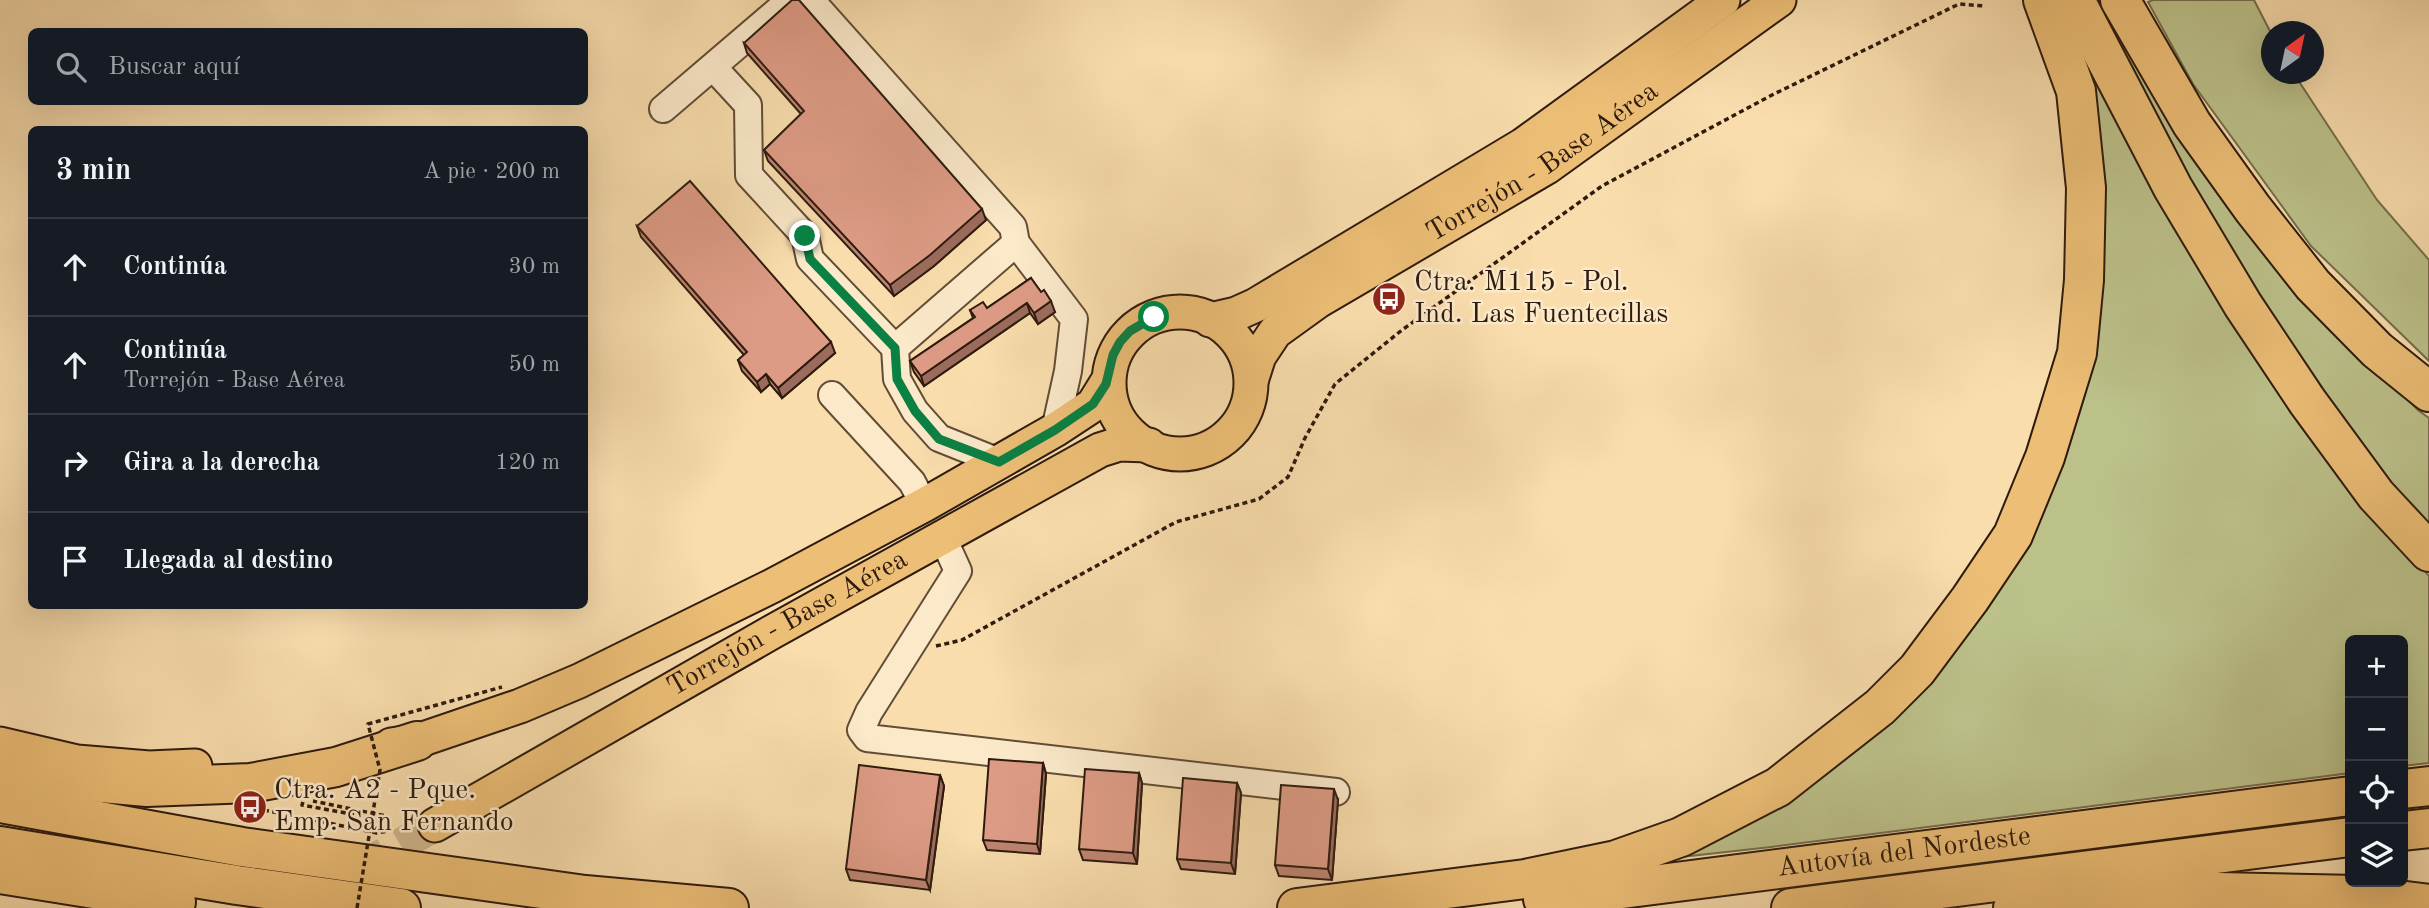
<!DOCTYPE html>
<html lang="es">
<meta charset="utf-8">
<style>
:root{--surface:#171b24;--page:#242831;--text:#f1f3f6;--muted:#9ea1a6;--line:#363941}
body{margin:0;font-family:"Old Standard TT",serif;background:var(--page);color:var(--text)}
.controls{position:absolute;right:21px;bottom:21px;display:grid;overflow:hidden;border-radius:10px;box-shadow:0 7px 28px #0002}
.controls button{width:63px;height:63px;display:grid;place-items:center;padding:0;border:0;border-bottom:2px solid var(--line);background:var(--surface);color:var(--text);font:35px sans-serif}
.compass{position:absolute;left:2261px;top:21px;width:63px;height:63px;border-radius:50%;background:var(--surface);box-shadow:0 7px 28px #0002;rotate:33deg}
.stop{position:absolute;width:21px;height:21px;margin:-16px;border:5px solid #0b8043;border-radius:50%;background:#fff}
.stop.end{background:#0b8043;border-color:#fff;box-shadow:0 2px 7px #0008}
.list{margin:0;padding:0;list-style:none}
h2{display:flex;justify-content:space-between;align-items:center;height:91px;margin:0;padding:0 28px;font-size:30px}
h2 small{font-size:23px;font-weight:400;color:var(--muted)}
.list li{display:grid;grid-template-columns:46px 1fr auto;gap:21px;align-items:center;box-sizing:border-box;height:98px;padding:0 28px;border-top:2px solid var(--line)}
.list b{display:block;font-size:26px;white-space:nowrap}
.list p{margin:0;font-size:23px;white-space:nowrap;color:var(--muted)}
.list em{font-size:23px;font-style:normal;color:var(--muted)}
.icon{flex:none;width:38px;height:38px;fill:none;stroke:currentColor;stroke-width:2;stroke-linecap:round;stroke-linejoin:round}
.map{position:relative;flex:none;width:2429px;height:908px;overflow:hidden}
.search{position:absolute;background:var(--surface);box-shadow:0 7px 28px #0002;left:28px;top:28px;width:560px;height:77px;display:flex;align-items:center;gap:18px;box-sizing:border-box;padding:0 24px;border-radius:10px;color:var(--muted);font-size:26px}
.panel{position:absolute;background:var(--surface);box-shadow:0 7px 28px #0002;left:28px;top:126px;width:560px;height:483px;border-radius:10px}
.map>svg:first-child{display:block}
.green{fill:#bcc18a;stroke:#756e4c;stroke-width:2}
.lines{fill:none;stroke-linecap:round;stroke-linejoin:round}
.major-tunnel{stroke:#d0b68d;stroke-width:33;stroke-dasharray:33 17;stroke-linecap:butt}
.minor-casing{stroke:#614c36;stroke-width:30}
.major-casing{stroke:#2e1b0e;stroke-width:37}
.highway-casing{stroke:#2e1b0e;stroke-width:42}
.path{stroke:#2e1b0e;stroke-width:3.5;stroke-dasharray:5 3.5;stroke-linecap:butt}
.minor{stroke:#fbe9ca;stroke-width:26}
.major{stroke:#ecbe76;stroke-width:33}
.highway{stroke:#ecbe76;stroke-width:38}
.path-bridge{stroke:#2e1b0e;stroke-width:3.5;stroke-dasharray:5 3.5;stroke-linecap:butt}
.wall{fill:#be8572;stroke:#2e1b0e;stroke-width:2}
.shaded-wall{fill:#9b6c5d;stroke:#2e1b0e;stroke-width:2}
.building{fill:#dd9b85;stroke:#2e1b0e;stroke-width:2}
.route{stroke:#0b8043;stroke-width:9}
.labels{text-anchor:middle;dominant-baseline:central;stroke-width:5;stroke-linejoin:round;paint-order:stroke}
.street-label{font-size:28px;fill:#2e1b0e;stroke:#fbe9ca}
.poi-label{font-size:28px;fill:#2e1b0e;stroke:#fbe9ca;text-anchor:start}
</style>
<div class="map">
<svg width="2429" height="908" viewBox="0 0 2429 908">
<rect width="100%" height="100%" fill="#f9ddad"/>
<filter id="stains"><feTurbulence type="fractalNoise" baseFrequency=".00286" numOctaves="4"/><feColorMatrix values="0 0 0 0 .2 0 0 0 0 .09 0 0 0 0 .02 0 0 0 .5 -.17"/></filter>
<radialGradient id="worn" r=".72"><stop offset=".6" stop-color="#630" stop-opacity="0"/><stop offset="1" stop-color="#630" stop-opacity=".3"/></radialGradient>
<path class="green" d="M2091,0H2103L2276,268L2419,411L2429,418V530L2328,403L2208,216Z
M2153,0H2254L2271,33L2272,74H2294L2377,200L2429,260V361L2311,246L2193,84L2148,2Z
M2077,43L2175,224L2242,338L2323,452L2429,576V763L2403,766V640H2350V773L1771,847L1636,862L1944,661L2084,376Z"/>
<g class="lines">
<path class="major-tunnel" d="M357,870L435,825"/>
<g class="minor-casing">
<path id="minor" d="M713,67L748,105L749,175L805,236L810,259L895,348
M663,109L788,2L816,6L1013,227L1016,243
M832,395L912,482L924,505
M999,462L939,438L915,411L897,379L895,348L1016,243L1074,319L1068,371L1055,430
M943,538L958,571L869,712L861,730L867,738L1336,792"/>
</g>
<g class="major-casing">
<g id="major">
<circle cx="1180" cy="383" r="71"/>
<path d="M1210,320L1236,314L1256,305L1523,145L1723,0"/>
<path id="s1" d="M1252,378L1259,356L1275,332L1318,301L1547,167L1779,0"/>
<path d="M0,744L77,762L149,768L195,766"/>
<path d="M391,745L417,741L520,706L579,681L772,586L924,505L1055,430L1093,405L1106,384"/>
<path id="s2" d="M435,825L772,632L1100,450L1119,444L1149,445"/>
</g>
</g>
<g class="highway-casing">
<g id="highway">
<path d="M2075,0L2173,188L2243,305L2307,401L2376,495L2429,552"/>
<path d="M2120,0L2192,124L2253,209L2313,285L2377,350L2429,392"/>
<path d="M0,774L147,787L251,783L336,767L417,741"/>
<path d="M2403,789L2429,786"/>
<path d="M0,803L242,847L585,895L729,908"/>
<path d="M2403,831L2429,828"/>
<path d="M0,846L237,885L401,908"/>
<path d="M0,874L176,902"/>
<path id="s3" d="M1543,899L2350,796"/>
<path d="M1297,908L1525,879L1616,860L1681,837L1778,787L1880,707L1917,670L1970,599L2013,535L2045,457L2077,353L2084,280L2086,188L2076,91L2043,0"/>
<path d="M1791,908L2350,837"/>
<path d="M2013,908L2172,891L2358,895L2429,904"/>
</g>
</g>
<path class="path" d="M936,646L962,640L1176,522L1259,499L1288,477L1305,438L1335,384L1402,330L1602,186L1772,95L1959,4L1985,6
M303,802L302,805L373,818
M264,810L377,833L388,831L389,824L386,816L313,801"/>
<use href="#minor" class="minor"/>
<use href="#major" class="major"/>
<use href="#highway" class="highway"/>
<path class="path-bridge" d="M357,908L380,770L368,724L502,687"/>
</g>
<path class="wall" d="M744,43L986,220L934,266L894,296L768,161L764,150L801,114L747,53Z
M637,226L835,353L782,398L770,384L761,392L742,371L738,360L744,355L641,237Z
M1031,278L1055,312L1038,324L1030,313L924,386L914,372L910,361L973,318L970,310L987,308Z
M1043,763L1046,774L1040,854L987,850L983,840Z
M1139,773L1142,783L1137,864L1083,860L1079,849Z
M940,775L944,786L930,890L850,880L846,869Z
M1237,783L1241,793L1235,874L1181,869L1177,859Z
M1338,800L1332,880L1279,876L1275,865Z"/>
<path class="shaded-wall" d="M982,209L986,220L934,266L894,296L890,285Z
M1051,301L1055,312L1038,324L1034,313Z
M1027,303L1030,313L924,386L921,376Z
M831,342L835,353L782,398L778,388Z
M766,374L770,384L761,392L757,382Z
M1043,763L1046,774L1040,854L1037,844Z
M1139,773L1142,783L1137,864L1133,853Z
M940,775L944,786L930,890L926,880Z
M1237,783L1241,793L1235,874L1231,863Z
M1334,789L1338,800L1332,880L1328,869Z"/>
<path class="building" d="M792,0H799L982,209L930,255L890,285L764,150L804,111L744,43Z
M690,181L831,342L778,388L766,374L757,382L738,360L747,352L637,226Z
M1031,278L1041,292L1044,290L1051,301L1034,313L1027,303L921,376L910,361L975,317L970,310L983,302L987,308Z
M989,759L1043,763L1037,844L983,840Z
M859,765L940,775L926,880L846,869Z
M1085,769L1139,773L1133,853L1079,849Z
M1183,778L1237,783L1231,863L1177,859Z
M1281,785L1334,789L1328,869L1275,865Z"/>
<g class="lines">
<path class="route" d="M805,236L810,259L895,348L897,379L915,411L939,439L999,462L1055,430L1093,404L1106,384L1113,355L1120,342L1130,331L1154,317"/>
</g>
<defs>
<g id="bus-disc" transform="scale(1.75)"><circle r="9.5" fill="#8f2418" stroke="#fbe9ca"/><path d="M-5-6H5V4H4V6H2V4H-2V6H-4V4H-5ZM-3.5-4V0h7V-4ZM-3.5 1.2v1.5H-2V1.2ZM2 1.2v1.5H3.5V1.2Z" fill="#fff"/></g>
</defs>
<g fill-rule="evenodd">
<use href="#bus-disc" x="1389" y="299"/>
<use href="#bus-disc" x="250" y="807"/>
</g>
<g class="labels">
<g class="street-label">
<text stroke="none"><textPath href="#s1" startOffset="369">Torrejón - Base Aérea</textPath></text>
<text stroke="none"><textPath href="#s2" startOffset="406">Torrejón - Base Aérea</textPath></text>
<text stroke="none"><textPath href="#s3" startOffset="364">Autovía del Nordeste</textPath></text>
</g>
<g class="poi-label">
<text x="1414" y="283">Ctra. M115 - Pol.<tspan x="1414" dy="32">Ind. Las Fuentecillas</tspan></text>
<text x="274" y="791">Ctra. A2 - Pque.<tspan x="274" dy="32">Emp. San Fernando</tspan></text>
</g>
</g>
<rect width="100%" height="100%" filter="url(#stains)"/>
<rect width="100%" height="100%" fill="url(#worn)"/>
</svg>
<div class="controls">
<button>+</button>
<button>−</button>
<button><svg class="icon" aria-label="locate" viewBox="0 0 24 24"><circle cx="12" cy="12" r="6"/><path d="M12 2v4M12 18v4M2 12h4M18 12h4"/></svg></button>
<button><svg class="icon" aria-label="layers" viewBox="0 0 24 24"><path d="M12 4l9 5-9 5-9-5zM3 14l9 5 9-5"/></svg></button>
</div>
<svg class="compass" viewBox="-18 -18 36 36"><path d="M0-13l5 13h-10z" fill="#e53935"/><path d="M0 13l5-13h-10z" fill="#9ea1a6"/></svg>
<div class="stop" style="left:1154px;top:317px"></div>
<div class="stop end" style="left:805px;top:236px"></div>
<div class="search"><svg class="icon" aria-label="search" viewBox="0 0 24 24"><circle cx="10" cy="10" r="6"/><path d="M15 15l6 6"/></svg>Buscar aquí</div>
<section class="panel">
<h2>3 min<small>A pie · 200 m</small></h2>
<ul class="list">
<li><svg class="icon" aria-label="ahead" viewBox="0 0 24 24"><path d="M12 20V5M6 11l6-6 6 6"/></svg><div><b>Continúa</b></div><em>30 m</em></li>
<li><svg class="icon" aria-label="ahead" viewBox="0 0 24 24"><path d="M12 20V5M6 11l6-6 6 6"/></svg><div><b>Continúa</b><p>Torrejón - Base Aérea</p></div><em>50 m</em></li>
<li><svg class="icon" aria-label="right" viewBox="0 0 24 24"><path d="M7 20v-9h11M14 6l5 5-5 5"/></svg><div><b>Gira a la derecha</b></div><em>120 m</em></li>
<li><svg class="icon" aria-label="arrive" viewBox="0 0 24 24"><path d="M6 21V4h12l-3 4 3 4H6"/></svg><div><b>Llegada al destino</b></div></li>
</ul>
</section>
</div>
